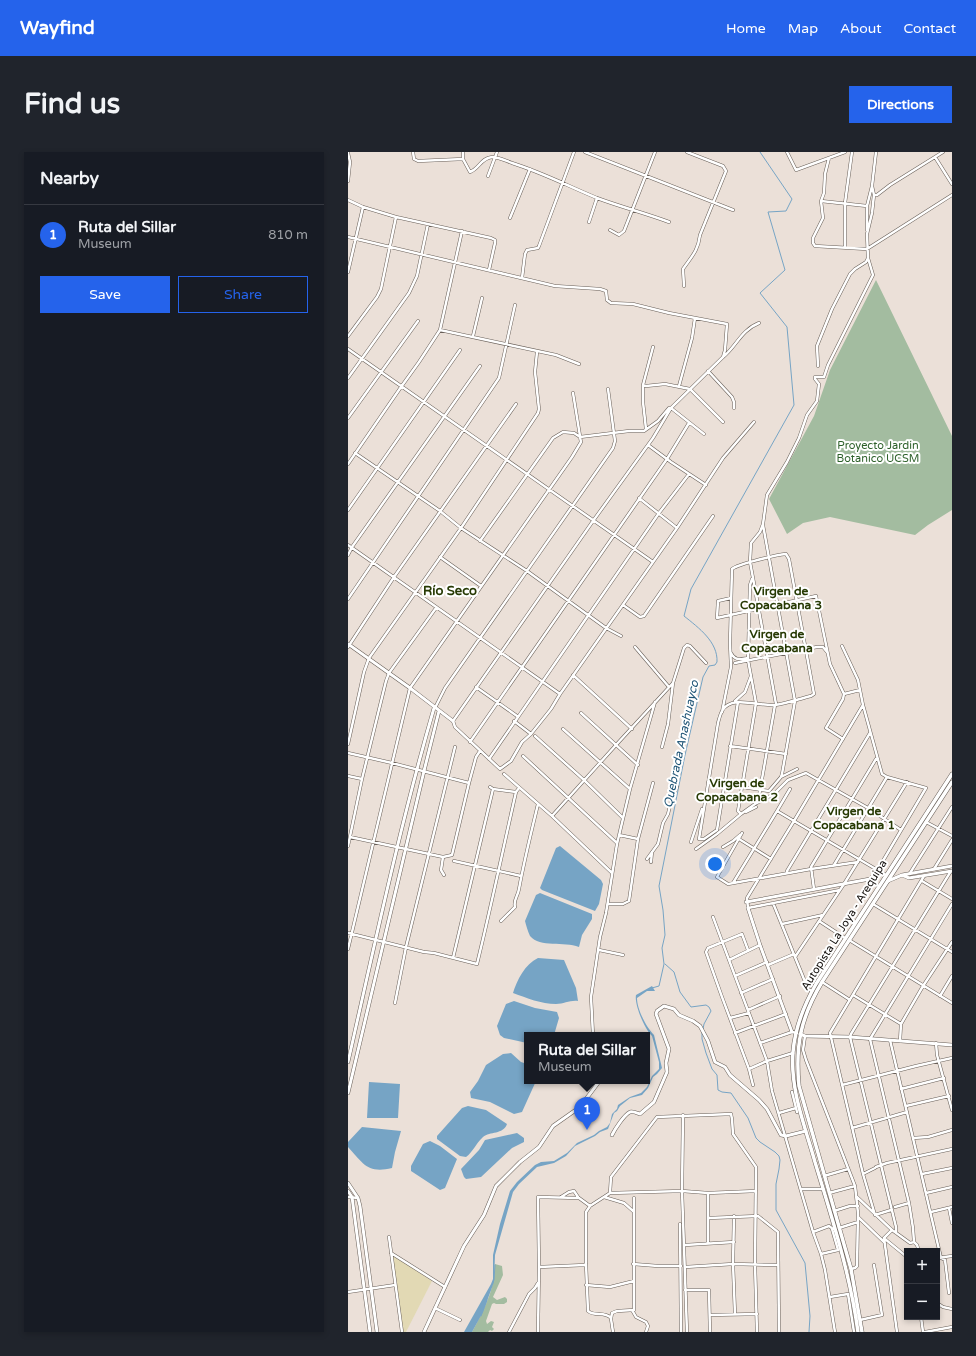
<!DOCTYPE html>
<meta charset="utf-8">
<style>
:root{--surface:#171b24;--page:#20242c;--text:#f1f3f6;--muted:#9ea1a6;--line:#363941;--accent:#2563eb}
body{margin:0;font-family:"Varela Round",sans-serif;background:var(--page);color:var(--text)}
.controls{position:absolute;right:12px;bottom:12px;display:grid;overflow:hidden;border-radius:0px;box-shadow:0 2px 6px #0003}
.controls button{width:36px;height:36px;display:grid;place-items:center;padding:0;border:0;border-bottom:1px solid var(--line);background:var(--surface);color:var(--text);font:20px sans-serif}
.you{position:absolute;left:367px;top:712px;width:14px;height:14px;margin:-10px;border:3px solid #fff;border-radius:50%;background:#1a73e8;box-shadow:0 0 0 6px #1a73e833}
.badge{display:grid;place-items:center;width:26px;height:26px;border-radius:50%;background:var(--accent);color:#fff;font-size:13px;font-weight:700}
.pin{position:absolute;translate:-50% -33px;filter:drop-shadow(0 1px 2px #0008)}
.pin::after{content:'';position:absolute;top:21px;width:14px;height:12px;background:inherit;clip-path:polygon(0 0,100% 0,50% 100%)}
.popup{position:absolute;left:176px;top:880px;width:126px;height:52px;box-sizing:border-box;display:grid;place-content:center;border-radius:0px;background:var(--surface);filter:drop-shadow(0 1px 3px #0005);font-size:13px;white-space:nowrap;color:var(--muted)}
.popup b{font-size:15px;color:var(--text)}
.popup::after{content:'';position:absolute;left:50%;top:100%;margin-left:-8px;border:8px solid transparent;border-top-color:var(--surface)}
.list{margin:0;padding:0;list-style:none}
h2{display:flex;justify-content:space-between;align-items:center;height:52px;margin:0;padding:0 16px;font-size:17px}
h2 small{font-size:13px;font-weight:400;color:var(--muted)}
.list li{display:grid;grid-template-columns:26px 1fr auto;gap:12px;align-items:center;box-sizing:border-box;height:60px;padding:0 16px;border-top:1px solid var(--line)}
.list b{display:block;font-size:15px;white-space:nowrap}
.list p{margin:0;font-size:13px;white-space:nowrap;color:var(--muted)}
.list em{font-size:13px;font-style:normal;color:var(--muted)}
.actions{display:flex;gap:8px;padding:12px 16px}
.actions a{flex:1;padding:9px 0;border:1px solid var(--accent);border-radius:0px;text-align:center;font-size:14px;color:var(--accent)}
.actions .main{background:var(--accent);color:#fff}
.map{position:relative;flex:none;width:604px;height:1180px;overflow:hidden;border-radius:0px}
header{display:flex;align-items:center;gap:24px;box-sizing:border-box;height:56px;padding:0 20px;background:var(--accent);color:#fff}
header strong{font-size:19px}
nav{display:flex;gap:22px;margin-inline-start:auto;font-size:14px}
.intro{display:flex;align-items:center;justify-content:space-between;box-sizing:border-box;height:96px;padding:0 24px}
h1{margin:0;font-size:28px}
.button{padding:10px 18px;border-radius:0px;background:var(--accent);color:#fff;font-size:14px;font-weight:700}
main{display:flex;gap:24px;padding:0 24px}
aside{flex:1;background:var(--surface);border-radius:0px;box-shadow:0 2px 6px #0003}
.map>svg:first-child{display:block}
.green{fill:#a3bca0}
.sand{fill:#e2d9b4}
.water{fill:#76a4c5}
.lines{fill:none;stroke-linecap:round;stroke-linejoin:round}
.stream{stroke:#76a4c5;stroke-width:1}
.street-casing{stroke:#685f58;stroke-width:3.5}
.secondary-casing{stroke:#685f58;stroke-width:4}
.primary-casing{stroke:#685f58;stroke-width:4.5}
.street{stroke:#fff;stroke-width:2.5}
.secondary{stroke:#fff;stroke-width:3}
.primary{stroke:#fff;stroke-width:3.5}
.labels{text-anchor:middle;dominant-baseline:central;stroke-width:4;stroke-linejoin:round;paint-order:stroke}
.park-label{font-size:11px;fill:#2d602a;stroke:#fff}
.street-label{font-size:11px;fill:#130f0c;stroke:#fff}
.neighbourhood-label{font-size:12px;font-weight:bold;fill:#273a04;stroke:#fff}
.water-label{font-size:12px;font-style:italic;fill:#1d5375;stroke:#fff}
.quarter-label{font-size:13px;font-weight:bold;fill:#273a04;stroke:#fff}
</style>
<header>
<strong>Wayfind</strong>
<nav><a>Home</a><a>Map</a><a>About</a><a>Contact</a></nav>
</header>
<div class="intro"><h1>Find us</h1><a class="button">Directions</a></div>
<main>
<aside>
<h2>Nearby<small></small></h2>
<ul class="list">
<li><span class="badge">1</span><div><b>Ruta del Sillar</b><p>Museum</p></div><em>810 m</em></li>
</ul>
<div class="actions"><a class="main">Save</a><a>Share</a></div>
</aside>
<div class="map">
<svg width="604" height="1180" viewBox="0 0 604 1180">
<rect width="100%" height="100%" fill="#ebe0d8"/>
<path class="green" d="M528,128L604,284V358L580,373L567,383L482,365L455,371L439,382L421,347L466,264L482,218Z
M147,1112L154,1114L155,1123L145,1145L149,1148L157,1145L159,1147V1150L156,1152H148L146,1151L144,1152L138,1169L139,1172L143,1169L146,1170L144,1175L146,1177L144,1179L142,1178L140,1180H124C136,1158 147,1137 147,1112Z"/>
<path class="sand" d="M43,1102L84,1129L58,1180H55Z"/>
<path class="water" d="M212,694L253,728L255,732L251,752L247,759L194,738L192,736L208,696Z
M192,741L244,762V767L234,783L231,795C216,789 192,796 182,784C180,780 178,773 177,769L188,743Z
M190,806L216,808L228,836L230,849C222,848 216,852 208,852C193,852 179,846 165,841C169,828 177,812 190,806Z
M304,834L307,839H299L289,846C289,857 298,875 306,883L314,916L309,922L305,925L300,936L294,943L282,946L272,954L269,959L266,961L260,977L252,980L247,984L227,994L218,1004L206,1011L189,1015L171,1032L165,1040L147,1103L146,1130L135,1160L124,1180H116L143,1132L145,1127V1103L152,1072L162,1039L169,1030L187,1013L193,1010L206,1009L219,1001L229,991L246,983L251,979L259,975L262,971L264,962L269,957L270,953L282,945L293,941L299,935L304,924L311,917V910L304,884C297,878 286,852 288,843Z
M166,849L187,856L209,860L211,866L206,883H179V891L156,886L152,883L149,874L158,852Z
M163,901L173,910L179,912V929H188L174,960L166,962L142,950L123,946L122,940L130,929L138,913L155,902Z
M21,930L52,932L50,966H19Z
M120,954L138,958L159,972C155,983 142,979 135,985C128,991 125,1000 118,1005L112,1004L89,987V984L114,956Z
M14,975L53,979L47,1000L44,1016C19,1022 15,1011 0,995V990Z
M169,981L176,986V990L164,996L133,1025L118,1027L116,1025L113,1017L131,998L137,988Z
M82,989L92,994L109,1007L97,1036L92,1038L63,1019V1014L75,992Z"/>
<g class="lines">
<path class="stream" d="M317,812L326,820L332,840L343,855L358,853L361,855L363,859L356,872L355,877
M304,836L311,834L316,812L314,796L317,783L315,758L311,734L337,603L355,525L361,514L367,513L369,510C370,490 351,476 336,464L343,437L446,253L439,175L412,141L437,118L420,60L438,59L444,47L412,0
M354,880V887L358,901L364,917L369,923L370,938L374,940L383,941L400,966L408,986L412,990L427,1000L431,1004L432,1008L431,1017L428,1032V1058L457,1111L462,1164L461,1180
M146,1128L147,1113
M133,1164L139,1148"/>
<g class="street-casing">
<path id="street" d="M65,0L66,7L70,9L115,7L122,20C131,17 133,6 144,5C151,5 158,9 164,11C193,20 220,34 249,46C273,55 297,61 321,70
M237,0L385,58
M439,0L448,18L497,0
M0,1L2,10L0,29
M587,5L604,32
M481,6L477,22L476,41L473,49L475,66L465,86V91L467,94L519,97L604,43
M115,7V0
M140,24L149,0
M526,43H529L542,33L595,0
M0,48L15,55L48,65L143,86L147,88V91L141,118
M473,49L519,54
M162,66L182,17
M241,70L249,46
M262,78L271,83L276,79L307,0
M519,78V54L524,34
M0,85L207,134L252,137L258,139L259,148L263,151L285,152L321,161L379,172L377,198L375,205L323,256L305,286L245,369L105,569L107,575L152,617L163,609L174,590L183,582L203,557L212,542L329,376L375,306L406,270
M497,95V51L504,0
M0,120L15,55
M174,126L177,102L179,98L190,96L191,94L226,0
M336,134L335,117C344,104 350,99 352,83L378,19L375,14L339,0
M92,178L208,203L231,212
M0,184L29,145L33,137L48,65
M125,184L134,146
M0,197L305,410
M375,205C388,195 393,178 411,171
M470,214L469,194L484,157L502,122L507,117L518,110L520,106L519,82L524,61L526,43L524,34L528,0
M360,219L384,245L386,250V256
M0,226L61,141L69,124L80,72
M295,233L298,234L317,232L342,237L375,270
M331,234L344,186L347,166
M225,241L232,284
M0,266L70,169
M298,277L295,250V233L305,195
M300,293L323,310L358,333
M7,301L92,359L113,376L179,419L258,476L273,484
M0,312L53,235L71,210L92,178L114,79
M291,346L329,376
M0,358L112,198
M132,389L205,286L215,280L226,281L232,285
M0,393L212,542
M0,403L4,395L132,214
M92,405L133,434
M383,446L370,449L369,466L468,444L482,512L496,542L495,547L478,576L495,587
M0,447L151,226L167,153
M275,453L292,465L296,464L365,364
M494,494L510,528L515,553L534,622L539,625L578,636L529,719L522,727
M0,495L46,425L168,252
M287,495L321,535
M383,501C387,509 392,507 400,506
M387,511L469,495H475L479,500
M225,523L284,577
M128,535L169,564
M496,542L512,538
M387,549L397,540L403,524
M428,552L405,426L402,410L403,391L412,380L415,372L419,343L439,310L451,286L459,263L469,249L471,232L467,227V225H476L480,213L525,123L520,106
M87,556L97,536L265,296L267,289L260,237
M374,560L383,515L382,491L384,417C390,412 428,403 438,402L441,407L466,542L463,544C451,547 439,551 427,553C413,555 383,542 374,559C372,563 371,567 370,571L351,687H356L369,678L390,550
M233,561L290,613
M166,569L183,582
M215,577L282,637
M187,584L236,628L275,666
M122,590L319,307L341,271
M0,592L16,520L21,506L113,376L190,261L191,257L187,220L189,200
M382,594L438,602
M314,595L320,572L325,531
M0,601L44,611L121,631L128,605L132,599
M175,604L269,691
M141,607L311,361L341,322
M156,622L204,664L264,721
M0,624L14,627
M433,625L449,617
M360,630L421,639L433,625L434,622L447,549L415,373
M142,635L145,637L168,640L171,636
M442,637L429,659L538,723
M414,648L411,644L427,553
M398,660L408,655
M393,662L407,652L426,642L440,628L458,621L520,656L553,678
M204,664L268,593L325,531L336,496L339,493L342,494L358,511
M578,670L604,684
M394,681L369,725L380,732L463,717L510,710
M271,683L290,687
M2,685L95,705L104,703L121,631
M391,687L423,707
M343,690L354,657
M0,694L14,627L38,529L41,521L88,456
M375,695L385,689L392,683
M348,697L369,682L393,662L390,659L408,551L400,508L402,433L404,427
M95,705L93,718L96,723
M299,707L310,692L315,671L320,662L324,645L329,635
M106,709L173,724
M303,710L304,700
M486,713L539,625
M586,717L604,688
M439,721V719L522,581
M562,721L604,655
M574,729L604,747
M385,731L429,659
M466,737L463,715L528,607
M492,738L400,756L399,746L446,669L515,553
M425,751L460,837L464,839
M260,752H275L281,749L290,687L305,631
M525,752L604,800
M365,765L387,824
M153,769L167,755C165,748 170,744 171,737C176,709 183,681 190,652
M471,769L497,786
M434,772L475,763
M0,781L76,800L86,801L129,812C143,755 155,697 168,640
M501,788L604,851
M0,797L62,536L224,305L233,290L232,285L281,279H296L310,269L321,256H323L356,282
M251,798L275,803
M400,798L394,782L360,796L358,800L374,845L401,917L405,933
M447,805L496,732L559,630
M105,806L145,637
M381,808L412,793
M419,810L387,824L419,909L424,939L465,1080L473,1102L477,1118L487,1180
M420,813L446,802
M474,830L502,848
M393,841L425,827
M505,843L553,872
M592,844L604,824
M47,851L58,795L107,595
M400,858L432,844
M382,866L401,861
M387,881L438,862
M245,883L243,845L252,785L258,761L269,692L282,637L307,550
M457,884L455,898L458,908L507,1034L510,1061L509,1114L507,1116L503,1117
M542,888L593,1106L597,1108L601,1141
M552,889L553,872L575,834L604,790
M412,891L444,880L449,881
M588,891L589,903L604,958
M401,917L419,909L445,901
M494,933L568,914L604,906
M553,937L596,926
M558,954L601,944
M448,956L449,960
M431,961L448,956L444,940
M335,963L334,1039L339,1180
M504,976L559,960
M565,986L580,985L604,978
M528,1015L539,1011L604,997
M515,1022L527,1016
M574,1022L604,1016
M476,1024L500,1017
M453,1037H475
M262,1041L263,1025L309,965L383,962L384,967L385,982L408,1015L407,1113L409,1180
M360,1041V1091
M481,1041L507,1034
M578,1041L604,1035
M0,1045L10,1046
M213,1045L221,1040L226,1039L230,1045
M256,1045L276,1051L285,1059
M509,1045L544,1078L562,1091L566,1090L565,1076L561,1051L522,887L604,752
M547,1055L561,1051
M601,1056L604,1071
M543,1058L527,1063L515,1022L482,881L576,724
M486,1059L502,1054H510
M583,1060L604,1055
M386,1064L385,1112L387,1162
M510,1065L536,1090
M361,1066L410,1064L430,1080L431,1180
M332,1072L333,1180
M491,1076L510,1070
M465,1080L481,1074L485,1077
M548,1081V1075L502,885L503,882L603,719
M41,1085L54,1180
M536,1086L549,1180
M536,1086L544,1078
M537,1087L559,1105
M566,1090L569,1093L571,1099
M337,1093L386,1090
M43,1101L97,1135
M473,1102L490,1098L484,1077
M589,1106L604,1104
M238,1112L240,1159C247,1165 256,1159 263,1166
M285,1112L310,1114H333
M191,1115L237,1113L238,1111V1060L242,1054L262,1041L334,1039L360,1041L408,1039
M337,1115L385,1112L430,1113
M238,1133L262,1135L286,1129
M337,1138H361L362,1180
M0,1140L47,1133
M482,1145L500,1142L506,1180
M589,1151L595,1155L604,1157
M87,1156L112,1168
M284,1158L288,1165L298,1170L300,1174L298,1180
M362,1163L409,1162
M573,1165L575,1180
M512,1168L534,1163L526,1113
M161,1180L181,1142L187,1136L190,1131
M190,1180L191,1115L190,1045L231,1046L242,1054
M265,1180L263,1167L264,1161L269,1159L286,1158V1046
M577,1180L604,1175"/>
</g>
<g class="secondary-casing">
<path id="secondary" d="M0,492L62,536L105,569
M554,723L561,726L604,719
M540,729L554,723L604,714
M398,750L522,727
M400,756L412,793L444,880
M452,882L457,884L502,885L604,893
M0,910C27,791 52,673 86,556
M0,941L76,619L91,559
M264,983C267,977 276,963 282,960C285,959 289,961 292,962L306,950L319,920L318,911L321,897L308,862L309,859L316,854L326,857L331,863L345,869L352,874L360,889L367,910L377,915L382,923L411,948L419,957L433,983L438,984L458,979
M0,1031L10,1046L12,1054L29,1180
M0,1039L4,1045L22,1180
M76,1180L116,1094L136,1063L148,1034L172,1010L191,995L205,974L232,955L250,931"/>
</g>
<g class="primary-casing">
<path id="primary" d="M510,1180C502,1121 484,1066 467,1010C457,974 442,938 445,900C447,876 456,853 468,832L604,622
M514,1180L503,1117L451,934C447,893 453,865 474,830L604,630"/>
</g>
<use href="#street" class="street"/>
<use href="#secondary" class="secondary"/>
<use href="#primary" class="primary"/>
</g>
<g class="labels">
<g class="park-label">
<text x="530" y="293">Proyecto Jardin<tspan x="530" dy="13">Botanico UCSM</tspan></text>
</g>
<g class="street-label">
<text transform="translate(496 773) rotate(-58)">Autopista La Joya - Arequipa</text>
</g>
<g class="neighbourhood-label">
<text x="433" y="439">Virgen de<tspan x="433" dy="14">Copacabana 3</tspan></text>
<text x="429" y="482">Virgen de<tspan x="429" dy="14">Copacabana</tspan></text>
<text x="389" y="631">Virgen de<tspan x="389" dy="14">Copacabana 2</tspan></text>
<text x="506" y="659">Virgen de<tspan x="506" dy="14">Copacabana 1</tspan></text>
</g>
<g class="water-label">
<text transform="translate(333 592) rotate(-78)">Quebrada Anashuayco</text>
</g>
<g class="quarter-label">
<text x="102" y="439">Río Seco</text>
</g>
</g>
</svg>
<div class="controls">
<button>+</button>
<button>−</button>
</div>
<div class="you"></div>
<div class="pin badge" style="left:239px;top:978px">1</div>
<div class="popup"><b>Ruta del Sillar</b>Museum</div>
</div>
</main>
